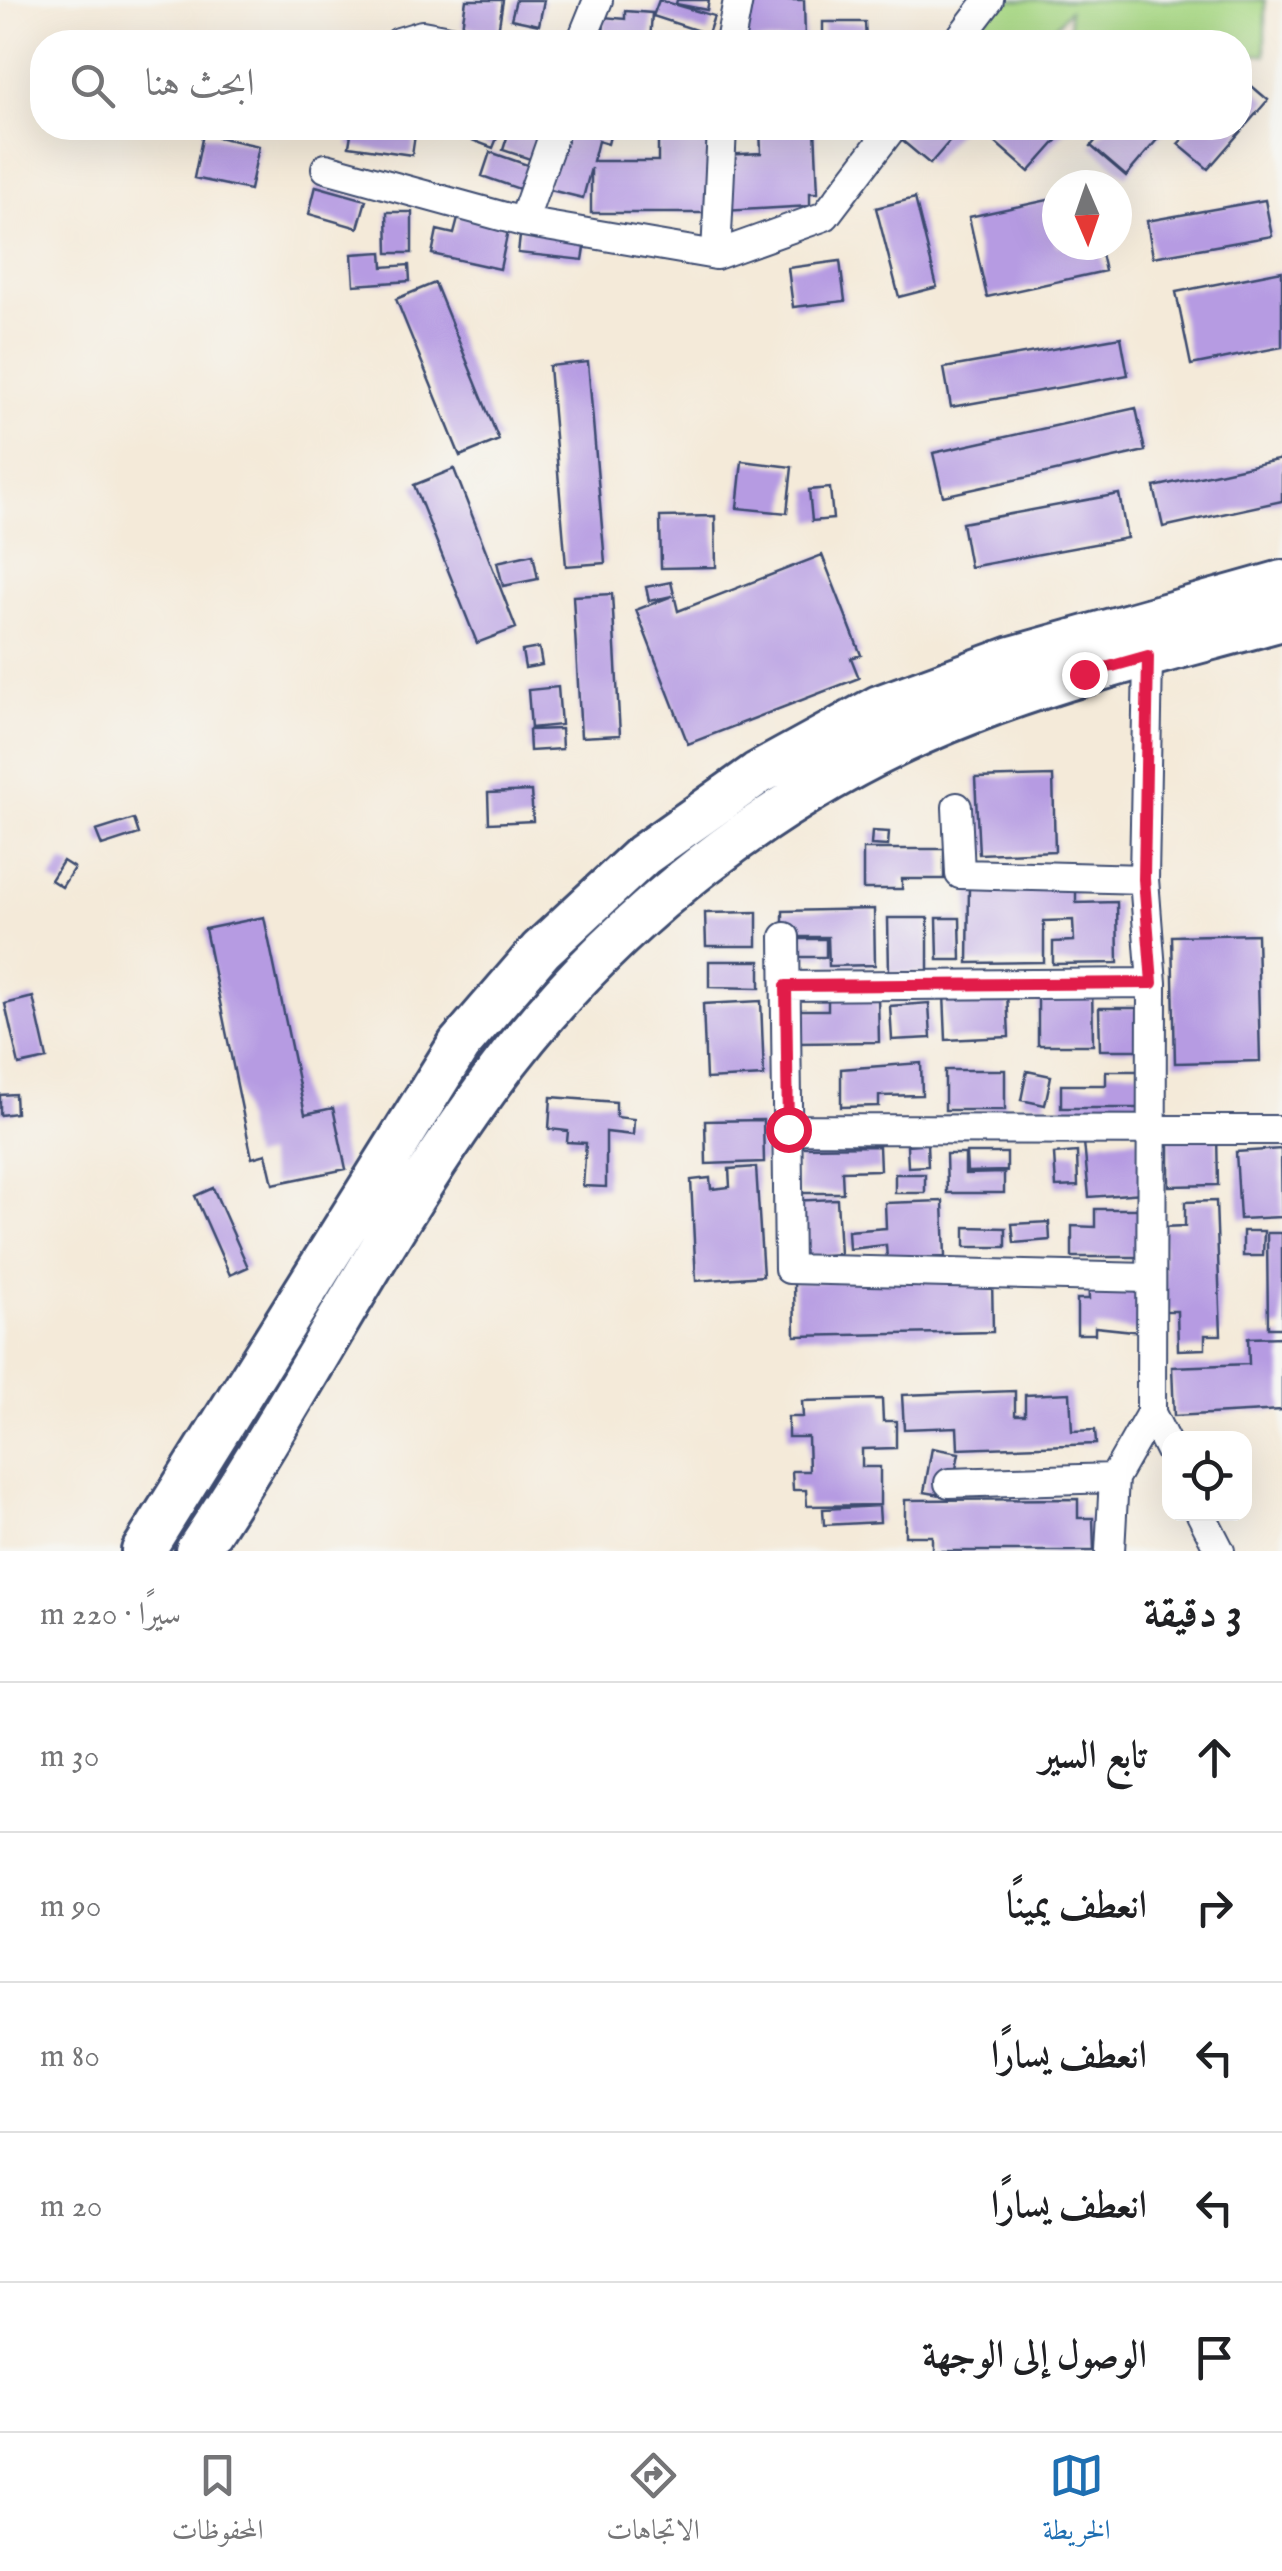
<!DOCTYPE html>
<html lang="ar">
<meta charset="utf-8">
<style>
:root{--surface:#fff;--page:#f2f2f2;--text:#202124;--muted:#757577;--line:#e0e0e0;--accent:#1f6fb2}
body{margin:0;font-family:"IM FELL English",Amiri,serif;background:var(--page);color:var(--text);direction:rtl}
.controls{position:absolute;right:30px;bottom:30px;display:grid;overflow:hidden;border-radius:20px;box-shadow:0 10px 40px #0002}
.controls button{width:90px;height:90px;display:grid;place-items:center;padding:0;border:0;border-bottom:2px solid var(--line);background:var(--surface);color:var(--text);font:50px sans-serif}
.compass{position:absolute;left:1042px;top:170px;width:90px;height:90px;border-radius:50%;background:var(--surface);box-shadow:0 10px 40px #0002;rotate:178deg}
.stop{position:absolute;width:30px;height:30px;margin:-22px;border:8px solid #e11d48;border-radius:50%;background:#fff}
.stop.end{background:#e11d48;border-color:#fff;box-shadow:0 2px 10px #0008}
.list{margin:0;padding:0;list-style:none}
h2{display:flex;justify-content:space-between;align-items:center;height:130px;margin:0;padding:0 40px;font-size:42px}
h2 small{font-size:32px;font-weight:400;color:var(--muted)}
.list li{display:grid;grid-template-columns:65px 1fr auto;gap:30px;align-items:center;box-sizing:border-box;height:150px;padding:0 40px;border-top:2px solid var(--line)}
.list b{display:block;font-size:38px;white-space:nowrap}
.list em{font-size:32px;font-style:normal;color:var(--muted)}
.icon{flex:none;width:55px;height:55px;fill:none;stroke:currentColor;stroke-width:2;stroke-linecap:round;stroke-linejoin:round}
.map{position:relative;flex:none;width:1282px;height:1551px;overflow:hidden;direction:ltr}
.search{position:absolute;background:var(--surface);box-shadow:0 10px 40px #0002;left:30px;right:30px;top:30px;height:110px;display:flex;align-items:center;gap:25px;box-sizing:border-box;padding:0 35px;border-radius:40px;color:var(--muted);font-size:38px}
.sheet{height:880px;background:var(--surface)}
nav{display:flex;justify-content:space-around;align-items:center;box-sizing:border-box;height:140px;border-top:2px solid var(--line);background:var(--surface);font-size:28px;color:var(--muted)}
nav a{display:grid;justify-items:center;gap:5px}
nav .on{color:var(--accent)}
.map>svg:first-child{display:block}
.green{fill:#a9d885;stroke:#628472;stroke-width:2.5}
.building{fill:#b69be2}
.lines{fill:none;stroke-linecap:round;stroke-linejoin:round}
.minor-casing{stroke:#3c4b70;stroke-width:32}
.primary-casing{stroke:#3c4b70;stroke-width:48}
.minor{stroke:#fff;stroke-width:28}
.primary{stroke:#fff;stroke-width:42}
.route{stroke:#e11d48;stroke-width:12}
</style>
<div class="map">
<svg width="1282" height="1551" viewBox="0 0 1282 1551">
<rect width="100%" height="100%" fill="#f6f6f2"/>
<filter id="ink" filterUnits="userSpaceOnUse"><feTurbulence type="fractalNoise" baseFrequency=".01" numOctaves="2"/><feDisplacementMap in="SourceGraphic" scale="20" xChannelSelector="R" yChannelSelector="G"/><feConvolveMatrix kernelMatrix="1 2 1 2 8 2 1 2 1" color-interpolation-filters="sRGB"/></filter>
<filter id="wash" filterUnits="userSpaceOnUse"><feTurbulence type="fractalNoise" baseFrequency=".0048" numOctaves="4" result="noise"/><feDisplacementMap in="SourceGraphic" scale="40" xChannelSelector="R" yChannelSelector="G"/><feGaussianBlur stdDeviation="2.25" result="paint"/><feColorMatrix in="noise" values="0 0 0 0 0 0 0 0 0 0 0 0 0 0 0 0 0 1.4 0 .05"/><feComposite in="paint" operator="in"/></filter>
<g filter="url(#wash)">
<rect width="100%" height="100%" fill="#f4ead9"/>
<path class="green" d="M1002,0H1265V55L1240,54V42H1070L1069,10L1043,42H964Z"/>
<g id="blocks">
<path class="building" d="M466,0H503L498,32L462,27Z
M516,0H544L539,25L511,19Z
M659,0L714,16L708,34L653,16Z
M677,0H709L707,10L676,4Z
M744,0H804L805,40L746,42Z
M625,11L652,13L650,41L603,37L604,17L625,19Z
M823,22H865L866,42H823Z
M1240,76L1268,100L1208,169L1178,144L1193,128H1240Z
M352,128H416L412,155L349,146Z
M458,128H501L493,148L456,134Z
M510,128H554L542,163L503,150Z
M561,128L583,133L584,128H612L608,144L598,141L593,161H658V132L712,133V213H591V168L583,198L546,189Z
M760,128H815L818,193H810V206L724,211L722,155L761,153Z
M908,128H961L930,164L899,138Z
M996,128H1068L1029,172L988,136Z
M1106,128H1167L1126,176L1091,146Z
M203,134L259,146L250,190L194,178Z
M490,152L536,168L528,192L482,176Z
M316,186L366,200L358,228L309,214Z
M915,198L937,287L899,297L876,208Z
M1057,198V245H1099L1105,271L987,297L969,217Z
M1265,200L1272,236L1153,257L1147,221Z
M387,212H412V253H388Z
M459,215L509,226L500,269L432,254L437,230L454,234Z
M521,228L587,236L583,260L518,253Z
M382,252L383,267L409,265L410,281L354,285L352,254Z
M840,261L845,301L793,307L788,268Z
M1282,271V347L1191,365L1176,292Z
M435,283L499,440L460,456L396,299Z
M1121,337L1128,375L951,407L944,368Z
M588,362L605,563L566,566L549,366Z
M1136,408L1145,451L943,496L933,453Z
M1282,459V501L1163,527L1154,487Z
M742,461L792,467L787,513L737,508Z
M454,469L516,628L477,643L414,485Z
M830,488L833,519L812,521L809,490Z
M1119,494L1127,538L970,567L962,523Z
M715,516L716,567L661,568L660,517Z
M533,554L538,579L503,586L497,562Z
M822,555L861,655L851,658L859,678L688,744L636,610L672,596L649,601L646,587L671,582L678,611Z
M612,594L620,735L581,737L573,596Z
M539,648L542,665L525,668L522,651Z
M558,687L561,725L531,728L528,690Z
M561,729L562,749L530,751L529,730Z
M1053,776L1055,851L979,854L975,778Z
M531,791L533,821L489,823L488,793Z
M134,819L139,834L102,846L96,831Z
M872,831L889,832L888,846L871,845Z
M863,849H944V879H902V889H863Z
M63,861L74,868L62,887L51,880Z
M1076,883V903L1117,902L1118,963L1053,964V942L1074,941L1073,920L1044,921V962L968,963L969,884Z
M874,909L875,965L829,966L828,937H783V911Z
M757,912V946H706L705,913Z
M264,917L305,1114L333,1108L346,1169L273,1184L266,1154L252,1158L205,929Z
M888,918H928V973H889Z
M937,918H960L961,960H938Z
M1257,934L1260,1061L1175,1063L1172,936Z
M796,939H826V957H795Z
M709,961H760V988L709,987Z
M1092,985L1093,1045H1038V986Z
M1007,991L1009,1037L946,1040L944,994Z
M878,995L879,1042L795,1043L794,1010H828V996Z
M33,997L47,1059L19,1065L5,1004Z
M761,1001L764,1076L706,1079L703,1004Z
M929,1003L931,1038L892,1040L890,1006Z
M1099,1008H1140V1050H1100Z
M921,1063L922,1095L879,1096V1106L841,1107V1069Z
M945,1070H1005V1110H945Z
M1027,1071L1051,1076L1045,1105L1021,1100Z
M1106,1071H1140V1108H1061V1085H1106Z
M15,1094L16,1113L0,1115V1095Z
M551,1097L616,1102V1117L634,1119L633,1135L606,1132V1187L583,1186L586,1143L567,1142L568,1131L549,1129Z
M763,1120L764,1162L706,1164L705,1121Z
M1169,1134H1217L1218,1185L1169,1186Z
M1139,1138L1143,1193L1089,1197L1084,1142Z
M927,1143L928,1166L908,1167L907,1145Z
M879,1146L880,1170L842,1171L843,1193H799L798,1147Z
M1281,1149L1282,1217L1240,1219L1236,1152Z
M1077,1152L1078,1186L1056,1187L1054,1154Z
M966,1153H1007V1171L967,1172Z
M946,1154H965V1174L1004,1173V1193H947Z
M756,1167L763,1276L696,1281L691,1180L710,1178L711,1189L730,1187L729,1169Z
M895,1174H925V1193H895Z
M213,1188L248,1267L230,1275L195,1196Z
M837,1199L840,1254L791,1257L788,1201Z
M943,1201L945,1257L887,1259L886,1245L849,1249L848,1231L886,1228L885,1203Z
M1216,1201L1221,1335H1205V1349L1178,1350L1177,1311H1165L1162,1227L1185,1226V1202Z
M1095,1209H1145V1257H1072V1226L1095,1227Z
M1049,1222L1050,1240L1014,1243L1012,1224Z
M965,1227L1006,1228V1247H965Z
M1243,1231H1264L1263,1256H1243Z
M1267,1233H1282V1328H1268Z
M1088,1271L1143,1285V1332L1095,1327V1334H1077V1299H1089Z
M992,1278L993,1332L795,1336L794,1282Z
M1282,1337V1410L1174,1416L1172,1367L1249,1364L1248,1338Z
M1015,1391V1415H1025V1395L1070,1393L1072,1431L1095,1430L1096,1444L958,1449L957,1427L904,1429L902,1395Z
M882,1399L883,1421H896V1448L862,1449V1467H880V1505L807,1506L806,1490H793L792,1471H809L808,1437H788V1417H803L802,1401Z
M932,1448L959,1453L953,1485L943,1483L941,1495L924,1492Z
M1078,1499V1518H1093L1094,1551H932V1536H905V1500Z
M879,1506L880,1522L824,1525L823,1509Z"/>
</g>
</g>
<g filter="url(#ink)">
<use href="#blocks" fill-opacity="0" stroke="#3c4b70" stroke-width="2.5"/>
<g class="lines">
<g class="minor-casing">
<path id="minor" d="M399,42L422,35L460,42
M581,42L598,0
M730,42L738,0
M957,42L989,0
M326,168L523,222L716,255L825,216L892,128
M523,222L556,128
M716,255L722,128
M957,807L960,874L1144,879
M785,937L789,1269L1149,1278
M786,986L1152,983
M787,1129L1282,1130
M1151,1413L1170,1451
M949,1483L1114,1478L1151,1413L1152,983L1144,879L1148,657
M1201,1514L1220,1551
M1110,1551L1114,1478"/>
</g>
<g class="primary-casing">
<path id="primary" d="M143,1551L459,1045L541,950L643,855L757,774L879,707L1012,658L1282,582
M197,1551C299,1399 381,1233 489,1085C608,921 782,785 972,712C1072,673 1178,648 1282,619"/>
</g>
<use href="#minor" class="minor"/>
<use href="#primary" class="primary"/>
</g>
</g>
<g class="lines" filter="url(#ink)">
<path class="route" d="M788,1129L786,986L1152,983L1144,879L1148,656L1084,674"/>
</g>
</svg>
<div class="controls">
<button><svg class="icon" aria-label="locate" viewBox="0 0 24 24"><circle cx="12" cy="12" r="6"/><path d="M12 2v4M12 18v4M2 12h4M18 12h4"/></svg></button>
</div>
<svg class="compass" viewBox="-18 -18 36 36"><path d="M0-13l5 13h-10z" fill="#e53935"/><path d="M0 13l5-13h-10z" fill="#757577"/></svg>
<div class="stop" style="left:788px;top:1129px"></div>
<div class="stop end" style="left:1084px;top:674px"></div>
<div class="search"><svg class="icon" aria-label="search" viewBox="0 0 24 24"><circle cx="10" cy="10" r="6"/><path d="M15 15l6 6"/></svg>ابحث هنا</div>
</div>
<section class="sheet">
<h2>3 دقيقة<small>سيرًا · 220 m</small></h2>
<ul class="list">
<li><svg class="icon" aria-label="ahead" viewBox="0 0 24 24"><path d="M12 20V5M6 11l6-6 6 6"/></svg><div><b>تابع السير</b></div><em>30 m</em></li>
<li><svg class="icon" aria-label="right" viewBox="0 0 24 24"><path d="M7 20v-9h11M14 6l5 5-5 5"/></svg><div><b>انعطف يمينًا</b></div><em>90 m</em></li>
<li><svg class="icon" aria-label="left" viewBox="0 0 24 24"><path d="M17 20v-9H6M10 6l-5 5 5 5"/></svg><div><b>انعطف يسارًا</b></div><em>80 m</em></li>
<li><svg class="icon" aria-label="left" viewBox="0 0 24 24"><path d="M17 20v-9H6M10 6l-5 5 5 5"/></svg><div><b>انعطف يسارًا</b></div><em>20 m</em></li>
<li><svg class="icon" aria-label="arrive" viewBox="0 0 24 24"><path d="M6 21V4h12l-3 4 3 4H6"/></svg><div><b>الوصول إلى الوجهة</b></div></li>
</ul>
</section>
<nav>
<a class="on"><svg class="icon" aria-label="map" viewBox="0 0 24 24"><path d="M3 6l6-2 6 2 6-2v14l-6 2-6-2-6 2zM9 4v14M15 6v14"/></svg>الخريطة</a>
<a><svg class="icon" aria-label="directions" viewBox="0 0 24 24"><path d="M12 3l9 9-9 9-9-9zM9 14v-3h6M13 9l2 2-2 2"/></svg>الاتجاهات</a>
<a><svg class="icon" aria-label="saved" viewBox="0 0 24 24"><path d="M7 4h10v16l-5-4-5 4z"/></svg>المحفوظات</a>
</nav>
